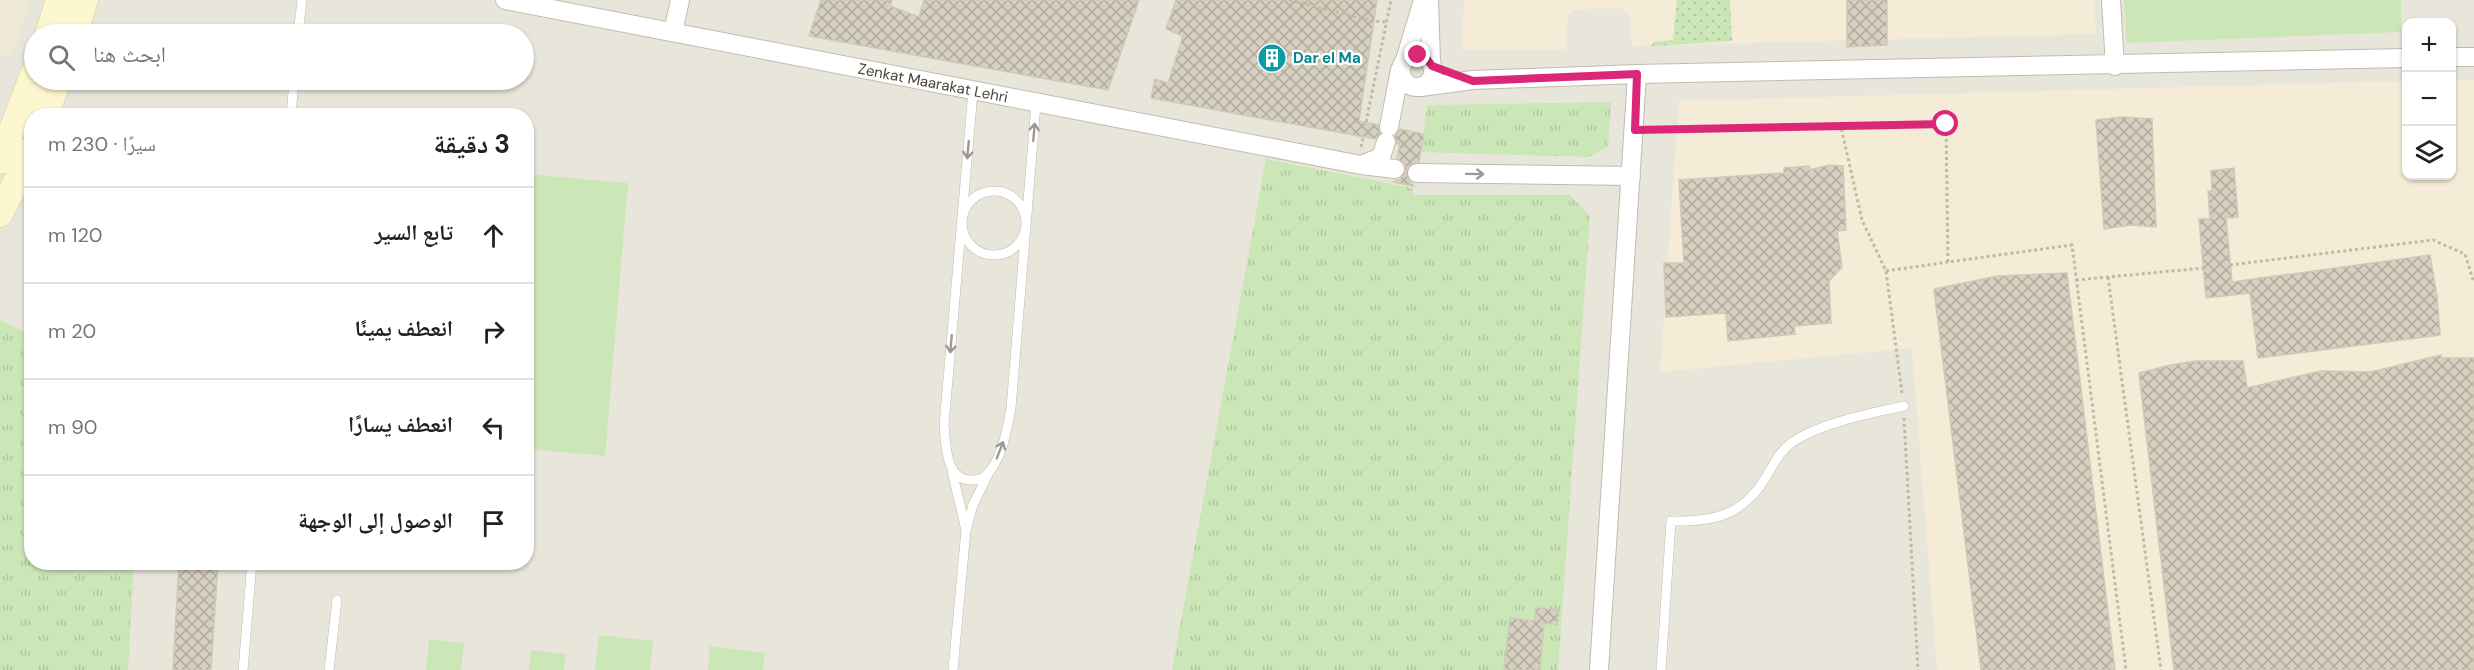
<!DOCTYPE html>
<html lang="ar">
<meta charset="utf-8">
<style>
:root{--surface:#fff;--page:#f2f2f2;--text:#222;--muted:#767676;--line:#e0e0e0}
body{margin:0;font-family:"DM Sans","Noto Naskh Arabic",sans-serif;background:var(--page);color:var(--text);direction:rtl}
.controls{position:absolute;right:18px;top:18px;display:grid;overflow:hidden;border-radius:12px;box-shadow:0 2px 4px #0004}
.controls button{width:54px;height:54px;display:grid;place-items:center;padding:0;border:0;border-bottom:2px solid var(--line);background:var(--surface);color:var(--text);font:30px sans-serif}
.stop{position:absolute;width:18px;height:18px;margin:-14px;border:4px solid #db2777;border-radius:50%;background:#fff}
.stop.end{background:#db2777;border-color:#fff;box-shadow:0 2px 6px #0008}
.list{margin:0;padding:0;list-style:none}
h2{display:flex;justify-content:space-between;align-items:center;height:78px;margin:0;padding:0 24px;font-size:26px}
h2 small{font-size:20px;font-weight:400;color:var(--muted)}
.list li{display:grid;grid-template-columns:39px 1fr auto;gap:18px;align-items:center;box-sizing:border-box;height:96px;padding:0 24px;border-top:2px solid var(--line)}
.list b{display:block;font-size:22px;white-space:nowrap}
.list em{font-size:20px;font-style:normal;color:var(--muted)}
.icon{flex:none;width:33px;height:33px;fill:none;stroke:currentColor;stroke-width:2;stroke-linecap:round;stroke-linejoin:round}
.map{position:relative;flex:none;width:2474px;height:670px;overflow:hidden;direction:ltr}
.search{position:absolute;background:var(--surface);box-shadow:0 2px 4px #0004;left:24px;top:24px;width:510px;height:66px;display:flex;align-items:center;gap:15px;box-sizing:border-box;padding:0 21px;border-radius:33px;color:var(--muted);font-size:22px}
.panel{position:absolute;background:var(--surface);box-shadow:0 2px 4px #0004;left:24px;top:108px;width:510px;height:462px;border-radius:24px;direction:rtl}
.map>svg:first-child{display:block}
.residential{fill:#e8e6da;fill-rule:evenodd}
.commercial{fill:#f5ecd8}
.education{fill:#ede9d6}
.grass{fill:url(#grass-tufts)}
.park{fill:#cbe6b7}
.garden{fill:url(#garden-dots)}
.building{fill:url(#building-cross-hatch);stroke:#d0c9b5;stroke-width:1.5}
.lines{fill:none;stroke-linecap:round;stroke-linejoin:round}
.lane-casing{stroke:#c0bcae;stroke-width:10}
.street-casing{stroke:#c0bcae;stroke-width:20}
.secondary-casing{stroke:#d2cb9d;stroke-width:27}
.path{stroke:#c1baa0;stroke-width:3;stroke-dasharray:3 3;stroke-linecap:butt}
.lane{stroke:#fff;stroke-width:9}
.street{stroke:#fff;stroke-width:18}
.secondary{stroke:#fcf7ce;stroke-width:26}
.oneway{stroke:#9b9992}
.route{stroke:#db2777;stroke-width:8}
.labels{text-anchor:middle;dominant-baseline:central;stroke-width:4.5;stroke-linejoin:round;paint-order:stroke}
.culture-label{font-size:15px;font-weight:bold;fill:#0d838f;stroke:#fff;text-anchor:start}
.street-label{font-size:15px;fill:#494539;stroke:#fff}
</style>
<div class="map">
<svg width="2474" height="670" viewBox="0 0 2474 670">
<defs>
<pattern id="grass-tufts" width="24" height="20" patternUnits="userSpaceOnUse" patternTransform="scale(1.5)"><rect width="24" height="20" fill="#cbe6b7"/><path d="M3 7l-1-3M5 7V3M7 7l1-3M15 17l-1-3M17 17v-4M19 17l1-3" fill="none" stroke="#b0c79e"/></pattern>
<pattern id="garden-dots" width="8" height="8" patternUnits="userSpaceOnUse" patternTransform="scale(1.5)"><rect width="8" height="8" fill="#cbe6b7"/><path d="M2 2h.1M6 6h.1" fill="none" stroke="#b0c79e" stroke-width="1.8" stroke-linecap="round"/></pattern>
<pattern id="building-cross-hatch" width="8" height="8" patternUnits="userSpaceOnUse" patternTransform="scale(1.5)"><rect width="8" height="8" fill="#d6d0c1"/><path d="M0 0l8 8M0 8l8-8" fill="none" stroke="#b0ab9e"/></pattern>
</defs>
<rect width="100%" height="100%" fill="#f5f3eb"/>
<path class="residential" d="M0,0H2474V670H0ZM2406,22H2452V176H2406ZM34,34H524V80H34ZM32,116H526V562H32Z"/>
<path class="commercial" d="M1464,0H2094L2096,34L1632,46L1630,17L1622,8L1577,9L1568,14L1566,49L1462,50Z
M2452,80H2474V670H1937L1912,348L1660,372L1679,101L2406,81V176H2452Z"/>
<path class="education" d="M0,0H31L12,56L0,55Z"/>
<path class="grass" d="M1611,102L1608,146L1589,157L1421,152L1427,105Z
M1266,159L1412,188L1414,195H1570L1590,216L1558,670H1172Z
M0,320L31,335L32,562L134,563L128,670H0Z"/>
<path class="park" d="M2124,0H2401V32L2127,43Z
M526,174L628,183L605,456L527,449Z
M599,635L653,641L650,670H595Z
M429,639L464,643L461,670H426Z
M710,646L765,653L763,670H708Z
M531,650L566,654L564,670H529Z"/>
<path class="garden" d="M1677,0H1730L1732,41L1652,46L1653,42L1673,40Z"/>
<path class="building" d="M821,0H892L890,6L919,17L924,0H1139L1108,90L809,36Z
M1176,0H1377L1359,121L1378,125L1380,133L1375,139L1151,98L1155,79L1168,83L1183,36L1166,29Z
M1847,0H1887V45L1847,47Z
M2124,117L2152,119L2156,227L2131,225L2104,229L2096,120Z
M1400,129L1424,134L1419,162L1411,164L1406,172L1408,179L1414,186L1393,182L1400,179L1406,171L1405,164L1397,158L1400,144H1397L1395,136Z
M1830,165L1843,166L1846,230L1837,231L1842,267L1829,281L1831,323L1794,326L1795,334L1728,341L1726,313L1666,317L1664,263H1684L1679,180L1784,173V168L1809,166V170Z
M2234,168L2238,217L2226,218L2232,282L2430,255L2437,296L2440,335L2258,358L2250,293L2206,298L2199,219H2210L2208,191H2212L2211,171Z
M2067,273L2115,670H1981L1934,289L1998,276Z
M2441,355V358H2474V670H2174L2139,373L2170,365L2196,361H2243L2247,388L2321,371L2371,372Z
M179,562H218L211,670H173Z
M1536,608L1559,610L1557,625L1544,623L1540,670H1504L1510,618L1535,621Z"/>
<g class="lines">
<g class="lane-casing">
<path id="lane" d="M298,34L302,0
M973,91L944,425C946,445 945,482 974,480C980,480 986,476 990,471C1003,454 1007,429 1011,408L1036,104
M291,116L294,80
M962 223a32 32 0 1 1 64 0a32 32 0 1 1-64 0Z
M952,471L966,530L973,505L988,474
M243,670L252,562
M329,670L337,600
M953,670L966,530
M1661,670L1671,521C1713,522 1743,516 1766,477C1774,464 1780,450 1794,441C1824,422 1869,414 1904,406"/>
</g>
<g class="street-casing">
<path id="street" d="M505,0L1361,165L1395,169
M1429,0L1431,62
M2111,0L2115,66
M673,32L680,0
M1401 71a16 16 0 1 1 32 0a16 16 0 1 1-32 0Z
M2452,57H2474
M1405,60L1423,0
M1421,87L1473,80L1637,74L2406,58
M1389,127L1400,70
M1361,165L1381,157L1386,142
M1417,173L1631,176
M1599,670L1637,74"/>
</g>
<g class="secondary-casing">
<path id="secondary" d="M48,34L59,0
M74,34L85,0
M45,116L58,80
M0,161L34,72
M0,214L32,149"/>
</g>
<path class="path" d="M1289,0L1372,21L1387,22
M1366,122L1391,0
M1841,127L1946,124L1948,262L2072,245L2126,670
M1651,130L1841,127L1862,220L1886,271L1902,393
M1361,147L1363,137
M2230,265L2433,240L2465,254L2474,283
M1886,271L1948,262
M2108,277L2161,670
M2076,280L2204,268
M1904,418L1918,670"/>
<use href="#lane" class="lane"/>
<use href="#street" class="street"/>
<use href="#secondary" class="secondary"/>
</g>
<defs><path id="oneway-shaft" d="M-6 0H5M1.5-3L5.5 0L1.5 3" fill="none" stroke-width="1.6" stroke-linecap="round" stroke-linejoin="round" transform="scale(1.5)"/></defs>
<g class="oneway">
<use href="#oneway-shaft" transform="translate(1034 132) rotate(-85)"/>
<use href="#oneway-shaft" transform="translate(968 150) rotate(95)"/>
<use href="#oneway-shaft" transform="translate(1475 174) rotate(1)"/>
<use href="#oneway-shaft" transform="translate(951 344) rotate(95)"/>
<use href="#oneway-shaft" transform="translate(1000 450) rotate(-69)"/>
</g>
<g class="lines">
<path class="route" d="M1418,55L1427,59L1432,66L1473,81L1637,74L1635,130L1946,124"/>
</g>
<defs>
<g id="building-disc" transform="scale(1.5)"><circle r="9.5" fill="#0f9aa8" stroke="#fff"/><path d="M-4-6H4V6H1V3H-1V6H-4ZM-2.5-4.3h1.7v1.8h-1.7ZM.8-4.3h1.7v1.8H.8ZM-2.5-1h1.7V.8h-1.7ZM.8-1h1.7V.8H.8Z" fill="#fff"/></g>
</defs>
<g fill-rule="evenodd">
<use href="#building-disc" x="1272" y="58"/>
</g>
<g class="labels">
<g class="culture-label">
<text x="1293" y="58">Dar el Ma</text>
</g>
<g class="street-label">
<text transform="translate(933 83) rotate(11)">Zenkat Maarakat Lehri</text>
</g>
</g>
</svg>
<div class="controls">
<button>+</button>
<button>−</button>
<button><svg class="icon" aria-label="layers" viewBox="0 0 24 24"><path d="M12 4l9 5-9 5-9-5zM3 14l9 5 9-5"/></svg></button>
</div>
<div class="stop" style="left:1946px;top:124px"></div>
<div class="stop end" style="left:1418px;top:55px"></div>
<div class="search"><svg class="icon" aria-label="search" viewBox="0 0 24 24"><circle cx="10" cy="10" r="6"/><path d="M15 15l6 6"/></svg>ابحث هنا</div>
<section class="panel">
<h2>3 دقيقة<small>سيرًا · 230 m</small></h2>
<ul class="list">
<li><svg class="icon" aria-label="ahead" viewBox="0 0 24 24"><path d="M12 20V5M6 11l6-6 6 6"/></svg><div><b>تابع السير</b></div><em>120 m</em></li>
<li><svg class="icon" aria-label="right" viewBox="0 0 24 24"><path d="M7 20v-9h11M14 6l5 5-5 5"/></svg><div><b>انعطف يمينًا</b></div><em>20 m</em></li>
<li><svg class="icon" aria-label="left" viewBox="0 0 24 24"><path d="M17 20v-9H6M10 6l-5 5 5 5"/></svg><div><b>انعطف يسارًا</b></div><em>90 m</em></li>
<li><svg class="icon" aria-label="arrive" viewBox="0 0 24 24"><path d="M6 21V4h12l-3 4 3 4H6"/></svg><div><b>الوصول إلى الوجهة</b></div></li>
</ul>
</section>
</div>
